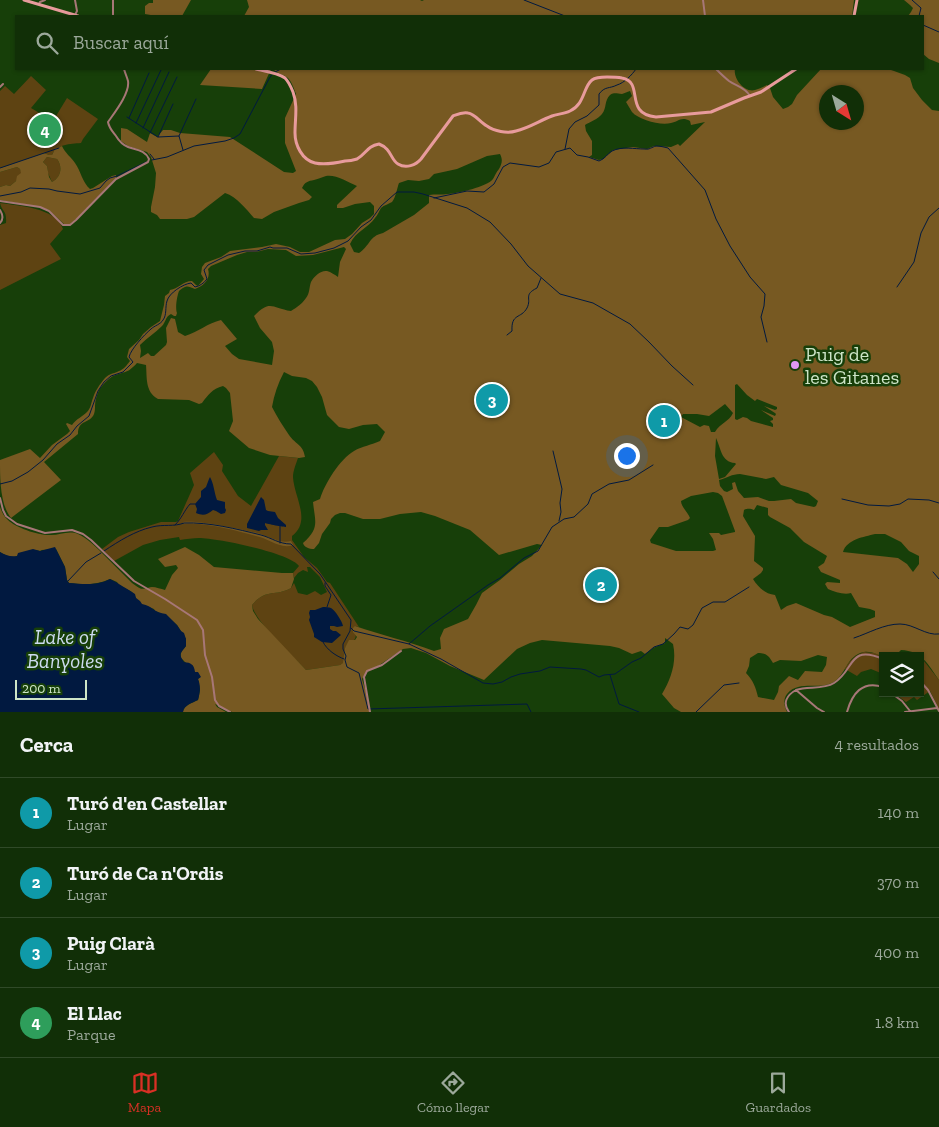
<!DOCTYPE html>
<html lang="es">
<meta charset="utf-8">
<style>
:root{--surface:#112f07;--page:#1a3711;--text:#f1f3f6;--muted:#9ca99b;--line:#304a28;--accent:#d93025}
body{margin:0;font-family:"Zilla Slab",serif;background:var(--page);color:var(--text)}
.controls{position:absolute;right:15px;bottom:15px;display:grid;overflow:hidden;border-radius:0px;box-shadow:0 1px 4px #0004}
.controls button{width:45px;height:45px;display:grid;place-items:center;padding:0;border:0;border-bottom:1px solid var(--line);background:var(--surface);color:var(--text);font:25px sans-serif}
.compass{position:absolute;left:819px;top:85px;width:45px;height:45px;border-radius:50%;background:var(--surface);box-shadow:0 1px 4px #0004;rotate:143deg}
.scale{position:absolute;left:15px;bottom:12px;width:72px;box-sizing:border-box;padding-left:5px;border:2px solid #cde4c7;border-top:0;font-size:14px;line-height:18px;white-space:nowrap;color:#cde4c7;-webkit-text-stroke:4px #173f09;paint-order:stroke}
.you{position:absolute;left:626px;top:455px;width:18px;height:18px;margin:-12px;border:4px solid #fff;border-radius:50%;background:#1a73e8;box-shadow:0 0 0 8px #1a73e833}
.badge{display:grid;place-items:center;width:32px;height:32px;border-radius:50%;background:var(--accent);color:#fff;font-size:16px;font-weight:700}
.pin{position:absolute;translate:-50% -50%;border:2px solid #fff;box-shadow:0 1px 5px #0006}
.list{margin:0;padding:0;list-style:none}
h2{display:flex;justify-content:space-between;align-items:center;height:65px;margin:0;padding:0 20px;font-size:21px}
h2 small{font-size:16px;font-weight:400;color:var(--muted)}
.list li{display:grid;grid-template-columns:32px 1fr auto;gap:15px;align-items:center;box-sizing:border-box;height:70px;padding:0 20px;border-top:1px solid var(--line)}
.list b{display:block;font-size:19px;white-space:nowrap}
.list p{margin:0;font-size:16px;white-space:nowrap;color:var(--muted)}
.list em{font-size:16px;font-style:normal;color:var(--muted)}
.icon{flex:none;width:28px;height:28px;fill:none;stroke:currentColor;stroke-width:2;stroke-linecap:round;stroke-linejoin:round}
.map{position:relative;flex:none;width:939px;height:712px;overflow:hidden}
.search{position:absolute;background:var(--surface);box-shadow:0 1px 4px #0004;left:15px;right:15px;top:15px;height:55px;display:flex;align-items:center;gap:12px;box-sizing:border-box;padding:0 18px;border-radius:0px;color:var(--muted);font-size:19px}
.sheet{height:345px;background:var(--surface)}
nav{display:flex;justify-content:space-around;align-items:center;box-sizing:border-box;height:70px;border-top:1px solid var(--line);background:var(--surface);font-size:14px;color:var(--muted)}
nav a{display:grid;justify-items:center;gap:2px}
nav .on{color:var(--accent)}
.map>svg:first-child{display:block}
.green{fill:#5e4312}
.forest{fill:#775922;fill-rule:evenodd}
.water{fill:#011940}
.lines{fill:none;stroke-linecap:round;stroke-linejoin:round}
.stream{stroke:#011940;stroke-width:1}
.street{stroke:#a77777;stroke-width:2}
.secondary{stroke:#e89b9c;stroke-width:3}
.poi-dot{fill:#de98f2;stroke:#173f09;stroke-width:2}
.labels{text-anchor:middle;dominant-baseline:central;stroke-width:5;stroke-linejoin:round;paint-order:stroke}
.poi-label{font-size:20px;fill:#cde4c7;stroke:#173f09;text-anchor:start}
.water-label{font-size:21px;font-style:italic;fill:#cddbf0;stroke:#173f09}
</style>
<div class="map">
<svg width="939" height="712" viewBox="0 0 939 712">
<rect width="100%" height="100%" fill="#173f09"/>
<path class="green" d="M31,76L46,90L31,108L53,121L67,98L98,119L83,139L81,143C70,144 57,144 52,155H49L44,153L0,168V91L5,86L14,94Z
M47,157L57,159C63,167 61,177 52,182L48,173L47,166L43,162Z
M17,167L20,169L22,173L16,181L10,186L6,185L0,187V172Z
M0,203C19,206 55,207 63,229L50,244L61,259L0,290V225L6,223C7,210 2,212 0,203Z
M214,452L223,465L222,471L238,496L251,506L279,456L298,458C296,464 293,471 293,477C294,497 312,521 292,536V540L304,557L317,568L327,582L330,583L359,627L355,626C357,640 356,639 345,648L344,663L340,665L306,670C293,656 255,622 252,605C266,588 275,597 291,588L294,583L298,593L307,595L315,591L321,595L327,592L320,577L310,567H307L308,572L303,570L298,573L294,578L293,573L299,566C290,553 217,538 199,538C193,538 186,539 180,540L179,537L160,540L143,545L114,561L102,549L118,537L129,532L161,522H176L178,521L194,485L190,473Z
M864,652L874,653L883,656V674L871,669L861,672L857,676L845,669C850,660 854,656 864,652Z
M920,656L939,680V709L930,691L917,700L914,697L906,702L894,693H920Z"/>
<path class="forest" d="M153,0H191L182,16H156L145,14V6L149,3H153Z
M247,0H420L422,1L424,0H854L852,16H244L249,7Z
M904,0H939V63L929,59L923,54V16H908L911,12L913,8L910,5Z
M211,69H271L262,89L200,85Z
M273,69H735C733,78 744,93 755,90C759,89 763,87 767,85L770,88L773,97L783,109L788,107L792,104L797,95L821,69H888L894,71L905,75L910,78L913,88L922,100L932,110L939,111V680C928,664 922,651 901,650L895,656C891,656 887,656 883,656C877,655 872,651 864,652C846,655 846,676 832,683C817,690 799,680 787,694C783,699 784,706 787,712H681L674,708L662,694C671,679 677,662 673,644L665,638V643L653,648L645,654L641,651L632,654L619,648L610,646L542,640L530,643L517,649L484,680L450,666L426,653L411,648L403,649L378,666L366,672L362,679L367,695L370,712H232L215,704L217,707L226,712H183C184,705 192,703 198,700L200,690L198,679L200,677L181,658C180,652 182,651 186,646V639L177,625L167,616L155,611L154,609L140,604L132,592L119,585L117,582L110,579C97,585 83,585 69,583L67,580L65,567L56,549L42,550L40,551C27,547 22,557 12,557C8,557 4,554 0,552V507C2,512 4,517 8,520C16,528 40,536 51,535C60,535 69,530 78,534C87,538 95,546 102,553C112,563 122,573 132,583C143,591 140,589 152,587C156,587 161,589 165,590L172,575L178,568L176,565L165,567L158,559L185,547L199,555L214,567L282,573H293L294,579L291,588C275,597 266,588 252,605L253,611L258,619L306,670L340,665L343,663L345,648L349,640H355L357,637L353,632V628L355,626C381,635 408,641 434,651L441,649L440,638L444,629L468,619L476,605L482,593L500,580L519,564L532,556L542,545L537,544L499,555L470,530L435,516L421,512L400,514L380,519H363L345,513H340L335,515L331,519L330,523L322,534L319,543L314,549C309,549 304,547 303,543C320,528 315,522 313,502L320,499C325,483 340,459 354,451C362,446 372,445 380,441L385,432L377,424L363,425L349,429L339,427L327,415L322,397L317,387L312,381L306,378L292,376L284,372C278,383 274,395 272,407C277,417 283,426 289,435C296,445 303,444 305,457L299,458L270,455L249,448L229,431L233,421L230,393L226,388L223,386C212,389 208,395 202,403L199,404L189,400L158,399C145,392 147,377 146,365L137,363C127,374 125,371 113,376C108,379 102,385 99,390C97,395 95,400 95,406C95,408 95,411 94,414C90,424 78,419 78,434L44,462L61,480L11,518C0,504 0,479 0,460L30,449L40,458L52,445L67,434L70,431L66,424L67,423L72,425C76,419 82,417 87,412C91,408 91,403 93,398C95,391 100,384 105,378C110,373 113,374 119,371C123,370 127,365 130,361L127,357L129,349L139,340L143,334L151,327L160,321L164,305L165,296L169,293L170,290C178,289 183,281 192,281L196,285L198,286L204,279L201,274L202,267L205,263L221,257L230,251L262,247L276,244L290,247L300,252H309L335,240L345,239L352,234L362,223L370,218L374,214V206L370,202L355,204L343,208H337V205L339,203L357,186C348,182 335,174 326,176C322,177 319,179 314,180C308,181 305,182 302,188L312,197L309,200L299,203L274,212L262,219L254,218C246,209 237,197 225,193L194,217L187,219H160L157,215L151,212V207L155,187L156,173L151,157L147,152L128,146L121,141V128L127,129L147,142L150,133L157,137L163,130H171L180,133L230,137L284,172L293,173L296,171L285,143V118L296,94C294,89 292,82 288,78C283,74 278,74 273,69ZM630,91L632,96L626,102C628,105 630,109 632,112C639,120 661,126 671,123C678,122 681,116 690,121L691,125L705,122L680,146L678,144L671,147L654,146L647,149L633,147L613,150L603,159L599,160L589,157L592,155V141L586,131L585,125C590,122 598,119 602,114C607,108 604,101 610,95C615,92 617,94 622,94C625,93 627,92 630,91ZM826,92H856V122H826ZM500,154C503,160 502,163 499,169C496,172 495,176 493,179C487,187 458,193 448,194C442,195 435,194 429,195V203L414,215L383,233C369,236 370,246 359,253L354,252L350,244C356,231 368,228 375,218C378,215 379,211 381,208C384,205 389,204 392,202C396,197 397,188 399,183L408,180L419,181L429,179L434,174L457,169L487,156ZM344,247L346,249L340,262L338,277C335,275 331,272 327,271C321,270 314,276 311,282C309,287 310,293 306,298C302,304 297,307 291,311C272,308 270,299 254,316L260,328L272,342L274,351L272,365L239,359L232,354L225,346L237,339L221,320C208,323 198,332 185,336L178,332L175,319L171,318L166,328L167,342L166,345L154,356H151L148,353L140,358L141,351L140,345C147,338 155,333 162,326C166,322 165,317 171,314L174,316H176L177,313C175,308 177,296 179,291C187,285 187,286 195,289C204,286 211,279 208,269L211,266L237,255L247,252H256L268,249L286,250L296,256L313,255ZM737,384L747,395L755,401L757,399L777,407V409L775,410L764,406L775,413L776,414L775,416L761,410L773,418V420L770,421L773,424V427L751,421L747,418L743,417L737,420L735,419V385ZM725,404L733,413C729,422 720,423 715,432H711L709,426L704,425L700,427L681,417L683,414H697L709,416ZM716,438C721,448 721,462 735,463L736,464L725,477L719,479L715,456ZM740,474L766,479L774,477L781,485L808,493L818,501L816,506L814,507L796,503L791,499L774,501H769L758,497L744,498L738,491L735,482L732,483L733,489L727,492L724,491L720,486L719,480C727,478 732,474 740,474ZM713,492L718,493L722,496L735,531V532L721,535L719,533H709L713,539L716,550L713,551H676L651,543L650,540L659,527H668L688,520L690,518C688,512 681,507 681,501L691,496ZM757,505L768,508V515L770,517L790,528L804,542L827,556L824,563L818,567L821,572L840,580V583L827,582L825,584L828,589C835,592 844,595 851,593L859,607L870,609L875,611V617L850,627L832,617L824,615L796,603L787,606L781,610L775,595C765,594 758,587 753,579L761,573L763,570V568L754,561L755,536L743,516L744,510C748,508 751,509 754,510ZM875,534H885L901,542L909,551L919,556V564L913,572L907,564L898,558L843,552C847,539 864,537 875,534ZM758,653C766,653 769,656 773,663L780,660L801,661L818,655L827,657L826,665L822,672L805,671L798,680L789,676L779,686L778,692L774,700L758,697C756,688 753,680 746,673L749,666L750,658Z
M62,146C65,153 71,157 75,163C81,171 82,182 90,189L93,188L112,176L116,175V178L76,219L70,224H64L49,210L40,207L0,200V187L6,185L10,186L16,181L17,176L21,173L20,169L17,167L0,172V168L44,153L49,155H52L55,149ZM47,157L57,159C63,167 61,177 52,182L49,177L47,166L43,162Z
M183,522C200,520 239,529 257,533C268,536 280,544 291,541L293,545C281,550 268,538 256,536C235,530 205,522 184,524Z"/>
<path class="water" d="M210,477C214,484 214,492 217,500L225,502V508L226,510L225,513L221,514L216,511L213,510C207,515 203,516 196,513L197,509L195,504L201,497V491L206,487L209,479Z
M261,497L264,500L266,510L268,511L275,512L278,518L286,525V527C284,527 267,524 265,523V525L268,530H261L259,531L247,528V524Z
M55,547L65,567L67,580L69,583C83,584 97,586 110,579C118,583 127,589 135,594L136,598L140,601L142,604C153,606 154,613 166,614L177,625L181,631L184,633L186,639V646C181,653 178,654 184,662C191,663 194,664 195,672H198L201,677L198,679C201,686 200,693 198,700C192,703 184,705 183,712H0V552C5,555 10,557 17,556L18,553L33,549L40,551Z
M323,607C325,607 329,607 331,608C335,610 342,621 343,626L337,627L334,626H330V629L333,631H336L341,635L332,643L322,642L314,637V634L309,620L310,617L309,613L310,610H315Z"/>
<g class="lines">
<path class="stream" d="M524,0L565,16
M912,0L921,8L919,16
M923,25L939,32
M275,72L281,69
M127,117L158,137L179,136L183,150
M129,118L149,73
M136,123L161,70
M143,128L169,72
M150,133L177,77
M179,136L196,99
M158,137L173,104
M565,149L569,129L575,122L587,116L599,105V94C605,86 609,89 617,85C624,83 632,75 636,69
M150,154L154,159
M152,160L167,157L194,146L225,141L234,138L240,134L270,77L272,75
M0,168L59,148
M0,196L21,192L30,188L49,189L57,191L80,194L100,188L106,181L110,178L117,176L146,162
M434,198L467,191L484,192L494,184L503,167L510,163L539,167L549,163L556,152L570,148L577,155L588,157L599,161C605,159 607,154 612,151C622,146 634,149 645,149C649,150 652,147 656,146C660,146 664,147 668,148L705,190L716,219L730,246L750,277L765,294L764,306L761,317L767,342
M897,287L914,262L921,233L929,217L939,208
M507,335L512,331C511,313 521,319 527,308C532,298 523,295 537,288L541,278
M553,451L562,489L560,503L561,512L559,521
M0,484L12,481L28,472L43,460L57,444L70,435L77,426L89,416L98,391L104,382L111,376L123,372L133,362L129,357C131,349 144,335 151,329C154,326 161,324 163,320C167,315 165,307 167,301C169,293 183,284 191,283L195,287C200,286 204,283 207,279L204,270L208,265L228,255L245,251H257L270,247L273,248H287L301,254L315,253L334,248L348,241L361,227L371,220L381,206L397,192H414L423,194L467,208L490,222L511,244L528,266L560,294L593,303L630,324L649,342L672,366L693,385
M842,499L868,505L889,506L900,504L908,499L929,500L939,503
M175,525C182,518 184,511 190,504H195
M280,526V543
M104,551C119,541 135,531 152,527C163,524 174,527 184,523C209,522 237,529 261,535C272,538 279,544 291,544L320,574L351,620L350,631L343,644V649L346,656L345,660L347,667L359,673L368,709L527,704L531,712
M933,572L939,579
M68,581L86,562L101,553
M325,583V586L331,595L327,607
M351,628L354,631L409,644L430,626L488,585L500,578L524,558L538,551L552,527L564,519L574,517L588,504L592,494L609,484L629,480L653,465
M854,638C869,633 884,624 900,624C914,624 926,636 939,634
M323,642C327,650 336,656 344,659
M409,644L441,659L483,683L493,684L502,682L511,677L520,674L540,671L550,667L581,669L586,670L599,677L604,675L615,674L632,662L641,658L654,647L663,644L674,634L680,627L688,629L693,625L702,608L713,602H725L749,587
M610,675L619,704L639,712
M696,712L724,685L739,683"/>
<path class="street" d="M75,0L77,11L75,15
M703,0L705,16
M39,4L40,2L45,0
M113,16V0
M716,69C720,73 724,77 729,81C736,86 745,87 750,96
M0,87L3,84
M0,201L40,207L49,211L63,225H70L76,220L116,179L148,162L149,159C145,150 136,150 128,147C123,145 119,141 116,136C112,131 109,128 108,122C115,112 130,93 128,81C127,77 125,73 124,69
M0,210C3,215 4,219 0,223
M0,498L3,510L6,516L17,524L45,533L72,530L83,534L91,540L134,581L165,599L197,620L203,630L205,655L212,677L215,700L219,706L230,712
M920,681L928,690L939,711
M796,690C808,686 823,690 834,683C855,670 848,644 883,659
M891,693L902,701L910,711
M370,712L364,677L367,671L382,665L401,651
M789,712C782,703 787,695 796,690L817,708L824,712
M847,712C852,694 862,680 883,687
M905,712L937,708"/>
<path class="secondary" d="M24,0L78,16
M854,16L857,0
M256,69C265,71 278,73 285,78C289,82 291,87 293,92C298,106 295,118 295,133C295,145 302,160 315,163C324,165 336,163 345,161C349,161 354,160 357,159C366,154 367,146 379,144C392,149 390,159 398,164C406,169 416,165 421,159L453,116C458,114 462,112 468,113C475,114 480,122 487,126C494,131 507,134 516,131C529,128 539,121 552,116C557,114 564,114 570,111C585,104 583,87 592,80C596,77 602,77 607,77C612,77 617,77 622,78C645,82 623,114 656,117L711,112L744,98L761,92L796,69"/>
</g>
<circle class="poi-dot" cx="795" cy="365" r="5"/>
<g class="labels">
<g class="poi-label">
<text x="805" y="354">Puig de<tspan x="805" dy="23">les Gitanes</tspan></text>
</g>
<g class="water-label">
<text x="65" y="636">Lake of<tspan x="65" dy="24">Banyoles</tspan></text>
</g>
</g>
</svg>
<div class="controls">
<button><svg class="icon" aria-label="layers" viewBox="0 0 24 24"><path d="M12 4l9 5-9 5-9-5zM3 14l9 5 9-5"/></svg></button>
</div>
<svg class="compass" viewBox="-18 -18 36 36"><path d="M0-13l5 13h-10z" fill="#e53935"/><path d="M0 13l5-13h-10z" fill="#9ca99b"/></svg>
<div class="scale">200 m</div>
<div class="you"></div>
<div class="pin badge" style="left:664px;top:421px;background:#0f9aa8">1</div>
<div class="pin badge" style="left:601px;top:585px;background:#0f9aa8">2</div>
<div class="pin badge" style="left:492px;top:400px;background:#0f9aa8">3</div>
<div class="pin badge" style="left:45px;top:130px;background:#2e9e5b">4</div>
<div class="search"><svg class="icon" aria-label="search" viewBox="0 0 24 24"><circle cx="10" cy="10" r="6"/><path d="M15 15l6 6"/></svg>Buscar aquí</div>
</div>
<section class="sheet">
<h2>Cerca<small>4 resultados</small></h2>
<ul class="list">
<li><span class="badge" style="background:#0f9aa8">1</span><div><b>Turó d'en Castellar</b><p>Lugar</p></div><em>140 m</em></li>
<li><span class="badge" style="background:#0f9aa8">2</span><div><b>Turó de Ca n'Ordis</b><p>Lugar</p></div><em>370 m</em></li>
<li><span class="badge" style="background:#0f9aa8">3</span><div><b>Puig Clarà</b><p>Lugar</p></div><em>400 m</em></li>
<li><span class="badge" style="background:#2e9e5b">4</span><div><b>El Llac</b><p>Parque</p></div><em>1.8 km</em></li>
</ul>
</section>
<nav>
<a class="on"><svg class="icon" aria-label="map" viewBox="0 0 24 24"><path d="M3 6l6-2 6 2 6-2v14l-6 2-6-2-6 2zM9 4v14M15 6v14"/></svg>Mapa</a>
<a><svg class="icon" aria-label="directions" viewBox="0 0 24 24"><path d="M12 3l9 9-9 9-9-9zM9 14v-3h6M13 9l2 2-2 2"/></svg>Cómo llegar</a>
<a><svg class="icon" aria-label="saved" viewBox="0 0 24 24"><path d="M7 4h10v16l-5-4-5 4z"/></svg>Guardados</a>
</nav>
